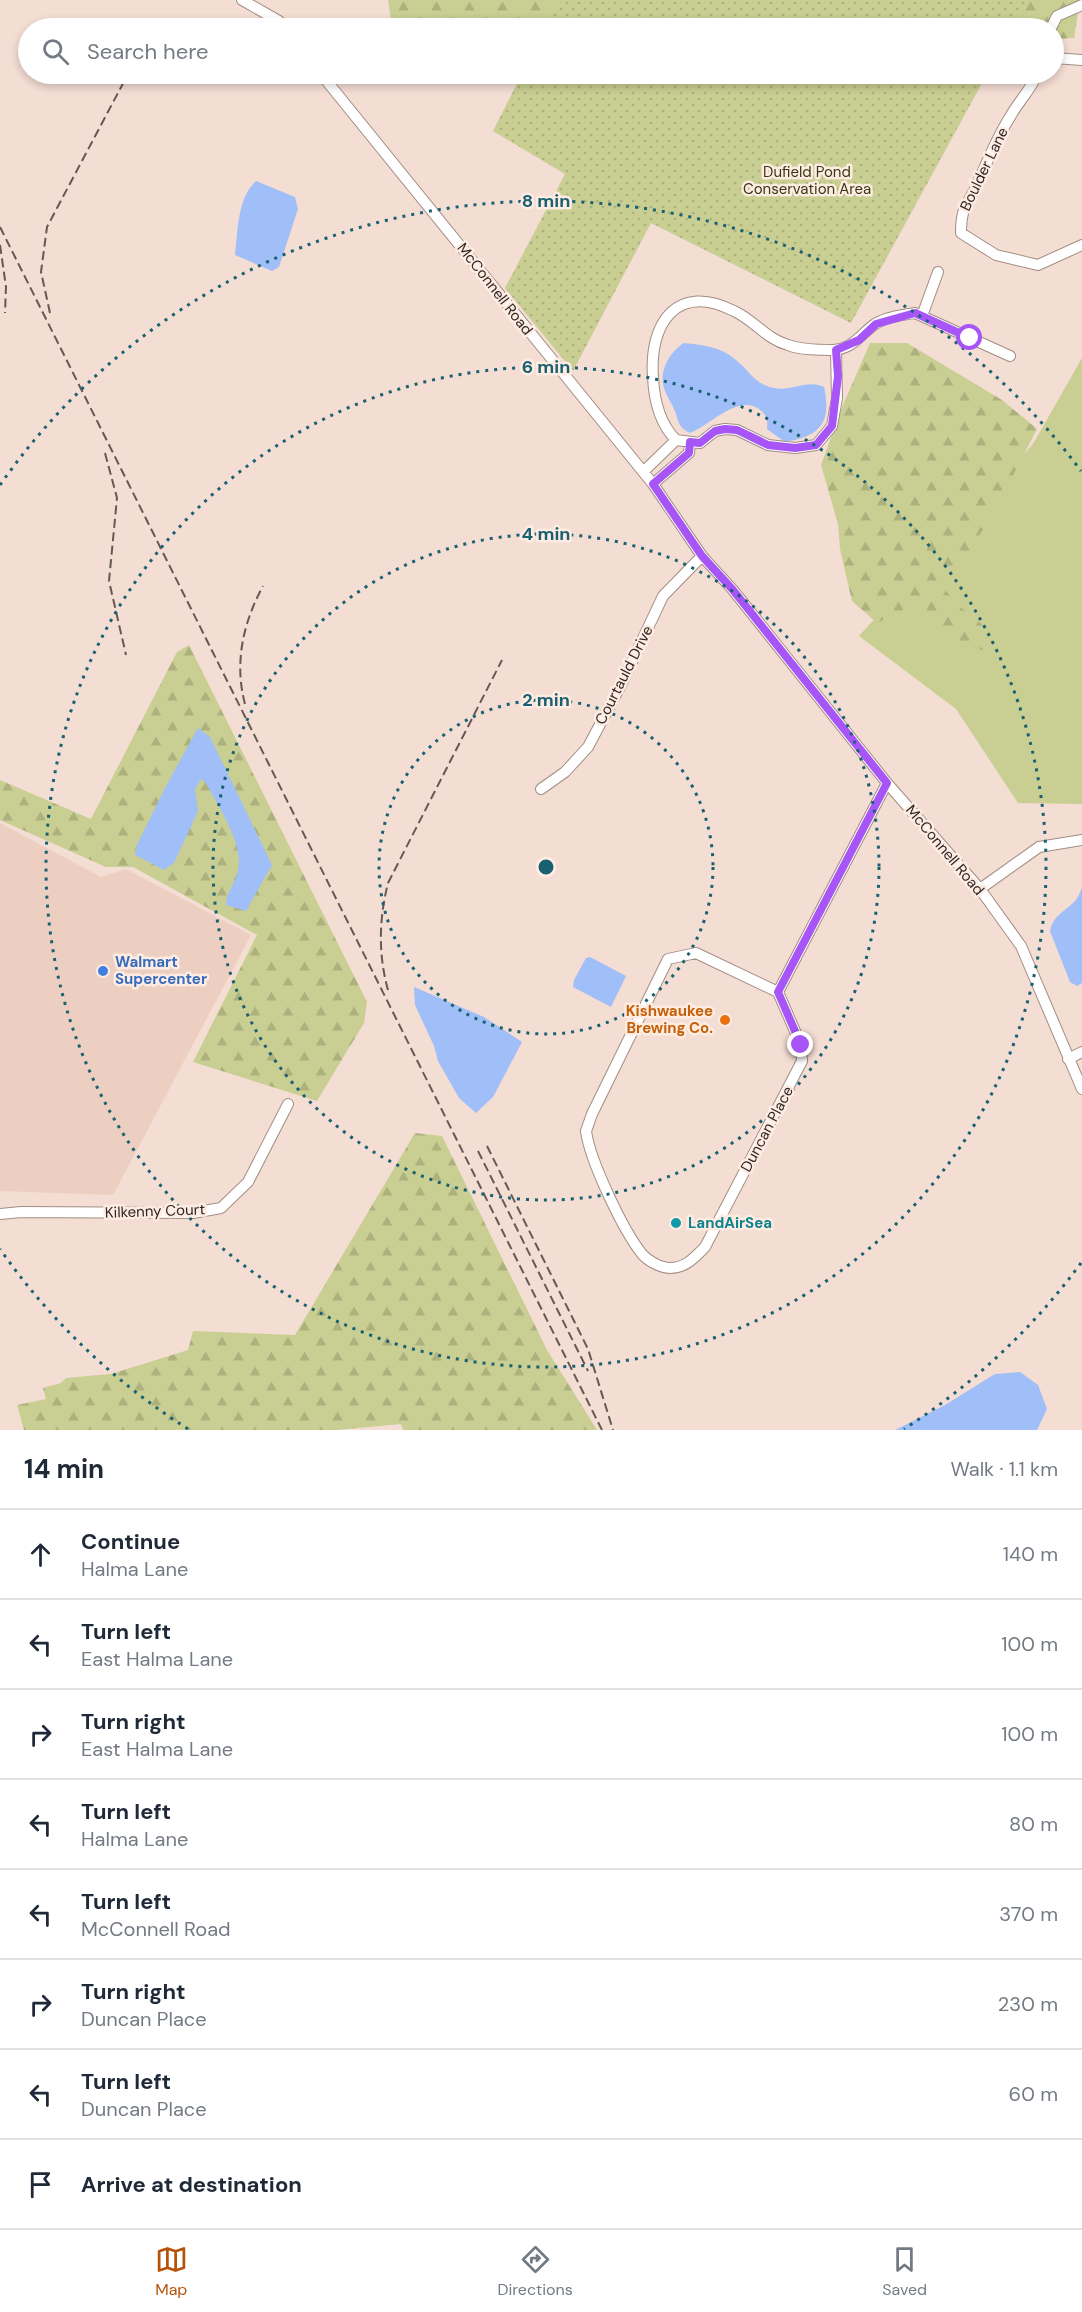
<!DOCTYPE html>
<meta charset="utf-8">
<style>
:root{--surface:#fff;--page:#f6f6f7;--text:#1f2937;--muted:#747a83;--line:#e0e1e3;--accent:#b45309}
body{margin:0;font-family:"DM Sans",sans-serif;background:var(--page);color:var(--text)}
.stop{position:absolute;width:18px;height:18px;margin:-14px;border:4px solid #a855f7;border-radius:50%;background:#fff}
.stop.end{background:#a855f7;border-color:#fff;box-shadow:0 2px 6px #0008}
.list{margin:0;padding:0;list-style:none}
h2{display:flex;justify-content:space-between;align-items:center;height:78px;margin:0;padding:0 24px;font-size:26px}
h2 small{font-size:20px;font-weight:400;color:var(--muted)}
.list li{display:grid;grid-template-columns:39px 1fr auto;gap:18px;align-items:center;box-sizing:border-box;height:90px;padding:0 24px;border-top:2px solid var(--line)}
.list b{display:block;font-size:22px;white-space:nowrap}
.list p{margin:0;font-size:20px;white-space:nowrap;color:var(--muted)}
.list em{font-size:20px;font-style:normal;color:var(--muted)}
.icon{flex:none;width:33px;height:33px;fill:none;stroke:currentColor;stroke-width:2;stroke-linecap:round;stroke-linejoin:round}
.map{position:relative;flex:none;width:1082px;height:1430px;overflow:hidden}
.search{position:absolute;background:var(--surface);box-shadow:0 3px 9px #0003;left:18px;right:18px;top:18px;height:66px;display:flex;align-items:center;gap:15px;box-sizing:border-box;padding:0 21px;border-radius:33px;color:var(--muted);font-size:22px}
.sheet{height:798px;background:var(--surface)}
nav{display:flex;justify-content:space-around;align-items:center;box-sizing:border-box;height:84px;border-top:2px solid var(--line);background:var(--surface);font-size:16px;color:var(--muted)}
nav a{display:grid;justify-items:center;gap:3px}
nav .on{color:var(--accent)}
.map>svg:first-child{display:block}
.built{fill:#eccfc1}
.grass{fill:#c9ce92}
.forest{fill:url(#forest-firs)}
.park{fill:url(#park-dots)}
.water{fill:#a0bef8}
.lines{fill:none;stroke-linecap:round;stroke-linejoin:round}
.minor-casing{stroke:#a28d83;stroke-width:12}
.minor{stroke:#fff;stroke-width:10}
.rail{stroke:#655953;stroke-width:2;stroke-dasharray:9 4.5;stroke-linecap:butt}
.route{stroke:#a855f7;stroke-width:8}
.ring{fill:none;stroke:#196071;stroke-width:3;stroke-dasharray:3 6}
.shop-dot{fill:#3f7fe0;stroke:#feece3;stroke-width:2}
.food-dot{fill:#e8710a;stroke:#feece3;stroke-width:2}
.culture-dot{fill:#0f9aa8;stroke:#feece3;stroke-width:2}
.labels{text-anchor:middle;dominant-baseline:central;stroke-width:5;stroke-linejoin:round;paint-order:stroke}
.street-label{font-size:15px;fill:#2e2622;stroke:#feece3}
.park-label{font-size:15px;fill:#373913;stroke:#feece3}
.shop-label{font-size:15px;font-weight:bold;fill:#366cbe;stroke:#feece3;text-anchor:start}
.food-label{font-size:15px;font-weight:bold;fill:#c56008;stroke:#feece3;text-anchor:end}
.culture-label{font-size:15px;font-weight:bold;fill:#0d838f;stroke:#feece3;text-anchor:start}
.centre{fill:#196071;stroke:#feece3;stroke-width:3}
.ring-label{font-size:18px;text-anchor:middle;font-weight:bold;fill:#196071;stroke:#feece3;stroke-width:5;stroke-linejoin:round;paint-order:stroke}
</style>
<div class="map">
<svg width="1082" height="1430" viewBox="0 0 1082 1430">
<defs>
<pattern id="forest-firs" width="22" height="20" patternUnits="userSpaceOnUse" patternTransform="scale(1.5)"><rect width="22" height="20" fill="#c9ce92"/><path d="M5 1l3.5 6h-7zM16 11l3.5 6h-7z" fill="#adb17e"/></pattern>
<pattern id="park-dots" width="8" height="8" patternUnits="userSpaceOnUse" patternTransform="scale(1.5)"><rect width="8" height="8" fill="#c9ce92"/><path d="M2 2h.1M6 6h.1" fill="none" stroke="#adb17e" stroke-width="1.8" stroke-linecap="round"/></pattern>
</defs>
<rect width="100%" height="100%" fill="#f4ddd3"/>
<path class="built" d="M0,823L101,877L126,869L251,935L113,1195L0,1191Z"/>
<path class="grass" d="M1082,358V804L1018,803L956,709L859,636L1033,444Z"/>
<path class="forest" d="M388,0H1080L1074,38L1054,39V28H392Z
M870,343H907L1002,400L1037,429L995,510L945,590L963,609L990,631L988,651L966,647L907,608L877,623L852,601L840,549L838,524L821,465L843,405Z
M189,645L367,1002L364,1023L317,1101L193,1062L257,935L133,867H106L0,820V780L91,819L177,652Z
M415,1133L442,1136L547,1350L597,1430H403L401,1424L337,1430H24L17,1405L46,1399L43,1388L61,1383L66,1378L111,1374L188,1350L193,1331L295,1335Z"/>
<path class="park" d="M558,0H1028L1012,28H544Z
M522,74H987L851,323L651,223L573,371L505,288L565,174L493,131Z"/>
<path class="water" d="M256,181L295,197L298,209L279,267L272,271L235,255C238,232 237,198 256,181Z
M684,343C704,345 722,347 737,361C752,373 753,383 774,388C792,392 806,379 824,387C832,423 820,436 785,442L767,429C768,420 767,415 759,409C738,394 709,426 690,433C680,428 679,424 676,414C673,404 665,395 663,384C660,368 672,350 684,343Z
M198,728L210,737L272,865L246,911L226,905C226,892 236,883 238,870C244,843 218,807 206,783L201,779L195,789L198,811L174,863L164,870L135,855L137,845L165,788Z
M1082,888V983L1077,986L1070,982L1050,931C1053,915 1065,912 1075,901C1078,898 1080,892 1082,888Z
M590,957L626,976L611,1007L573,987L574,980L586,958Z
M414,987L484,1017L522,1042L493,1097L476,1113L459,1098L438,1061L434,1046L415,1005Z
M1020,1372L1038,1385L1047,1409L1037,1430H895L945,1405L995,1374Z"/>
<g class="lines">
<g class="minor-casing">
<path id="minor" d="M242,0L279,21L284,28
M1051,28L1057,16L1082,5
M1054,58L1082,60
M321,74L653,484L702,556L733,590L887,783L980,889L1021,946L1082,1089
M1037,74C1031,90 1018,102 1010,117C996,139 987,162 977,185C967,206 961,207 961,233L996,255L1038,265L1082,245
M922,316L938,272
M676,440C660,424 654,399 653,377C649,323 677,282 734,311C754,320 766,339 788,345C801,350 819,350 833,350C853,349 861,334 875,324C886,317 902,315 915,313L1010,356
M676,440L700,443L715,431L725,429L737,430L768,445L795,448L816,445L832,426L837,398L836,350
M643,472L676,440
M653,484L689,453L690,442
M541,789L565,772L588,747L622,683L663,596L702,556
M980,889L1039,847L1082,840
M696,953L778,992L801,1045L802,1061L705,1247C695,1257 686,1268 670,1268C661,1268 648,1261 642,1254C623,1230 590,1161 586,1131L592,1114L668,959Z
M778,992L887,783
M1068,1059L1082,1052
M0,1214L21,1212L193,1213L221,1208L248,1182L288,1104"/>
</g>
<use href="#minor" class="minor"/>
<path class="rail" d="M0,227L602,1430
M0,245L6,287L5,313
M50,313L41,272L47,227L128,74
M105,453L117,498L109,581L126,655
M245,704C234,663 243,623 263,586
M388,990C378,954 379,919 388,883L502,660
M487,1146L588,1349L613,1430
M478,1151L588,1371"/>
</g>
<g class="lines">
<path class="route" d="M801,1045L778,992L887,783L733,590L702,556L653,484L689,453L690,442L700,443L715,431L725,429L737,430L768,445L795,448L816,445L832,426L838,376L836,350L859,340L876,324L915,313L970,338"/>
</g>
<g class="ring">
<circle cx="546" cy="867" r="167"/>
<circle cx="546" cy="867" r="333"/>
<circle cx="546" cy="867" r="500"/>
<path d="M1081 1263A666 666 0 0 1 904 1429M188 1429A666 666 0 0 1 0 1249M0 485A666 666 0 0 1 1081 471"/>
</g>
<circle class="shop-dot" cx="103" cy="971" r="6"/>
<circle class="food-dot" cx="725" cy="1020" r="6"/>
<circle class="culture-dot" cx="676" cy="1223" r="6"/>
<g class="labels">
<g class="street-label">
<text transform="translate(984 169) rotate(-64)">Boulder Lane</text>
<text transform="translate(495 289) rotate(52)">McConnell Road</text>
<text transform="translate(624 675) rotate(-63)">Courtauld Drive</text>
<text transform="translate(945 850) rotate(50)">McConnell Road</text>
<text transform="translate(767 1129) rotate(-62)">Duncan Place</text>
<text transform="translate(155 1211) rotate(-2)">Kilkenny Court</text>
</g>
<g class="park-label">
<text x="807" y="172">Dufield Pond<tspan x="807" dy="17">Conservation Area</tspan></text>
</g>
<g class="shop-label">
<text x="115" y="962">Walmart<tspan x="115" dy="17">Supercenter</tspan></text>
</g>
<g class="food-label">
<text x="713" y="1011">Kishwaukee<tspan x="713" dy="17">Brewing Co.</tspan></text>
</g>
<g class="culture-label">
<text x="688" y="1223">LandAirSea</text>
</g>
</g>
<circle cx="546" cy="867" r="9" class="centre"/>
<g class="ring-label">
<text x="546" y="207">8 min</text>
<text x="546" y="373">6 min</text>
<text x="546" y="540">4 min</text>
<text x="546" y="706">2 min</text>
</g>
</svg>
<div class="stop" style="left:970px;top:338px"></div>
<div class="stop end" style="left:801px;top:1045px"></div>
<div class="search"><svg class="icon" aria-label="search" viewBox="0 0 24 24"><circle cx="10" cy="10" r="6"/><path d="M15 15l6 6"/></svg>Search here</div>
</div>
<section class="sheet">
<h2>14 min<small>Walk · 1.1 km</small></h2>
<ul class="list">
<li><svg class="icon" aria-label="ahead" viewBox="0 0 24 24"><path d="M12 20V5M6 11l6-6 6 6"/></svg><div><b>Continue</b><p>Halma Lane</p></div><em>140 m</em></li>
<li><svg class="icon" aria-label="left" viewBox="0 0 24 24"><path d="M17 20v-9H6M10 6l-5 5 5 5"/></svg><div><b>Turn left</b><p>East Halma Lane</p></div><em>100 m</em></li>
<li><svg class="icon" aria-label="right" viewBox="0 0 24 24"><path d="M7 20v-9h11M14 6l5 5-5 5"/></svg><div><b>Turn right</b><p>East Halma Lane</p></div><em>100 m</em></li>
<li><svg class="icon" aria-label="left" viewBox="0 0 24 24"><path d="M17 20v-9H6M10 6l-5 5 5 5"/></svg><div><b>Turn left</b><p>Halma Lane</p></div><em>80 m</em></li>
<li><svg class="icon" aria-label="left" viewBox="0 0 24 24"><path d="M17 20v-9H6M10 6l-5 5 5 5"/></svg><div><b>Turn left</b><p>McConnell Road</p></div><em>370 m</em></li>
<li><svg class="icon" aria-label="right" viewBox="0 0 24 24"><path d="M7 20v-9h11M14 6l5 5-5 5"/></svg><div><b>Turn right</b><p>Duncan Place</p></div><em>230 m</em></li>
<li><svg class="icon" aria-label="left" viewBox="0 0 24 24"><path d="M17 20v-9H6M10 6l-5 5 5 5"/></svg><div><b>Turn left</b><p>Duncan Place</p></div><em>60 m</em></li>
<li><svg class="icon" aria-label="arrive" viewBox="0 0 24 24"><path d="M6 21V4h12l-3 4 3 4H6"/></svg><div><b>Arrive at destination</b></div></li>
</ul>
</section>
<nav>
<a class="on"><svg class="icon" aria-label="map" viewBox="0 0 24 24"><path d="M3 6l6-2 6 2 6-2v14l-6 2-6-2-6 2zM9 4v14M15 6v14"/></svg>Map</a>
<a><svg class="icon" aria-label="directions" viewBox="0 0 24 24"><path d="M12 3l9 9-9 9-9-9zM9 14v-3h6M13 9l2 2-2 2"/></svg>Directions</a>
<a><svg class="icon" aria-label="saved" viewBox="0 0 24 24"><path d="M7 4h10v16l-5-4-5 4z"/></svg>Saved</a>
</nav>
